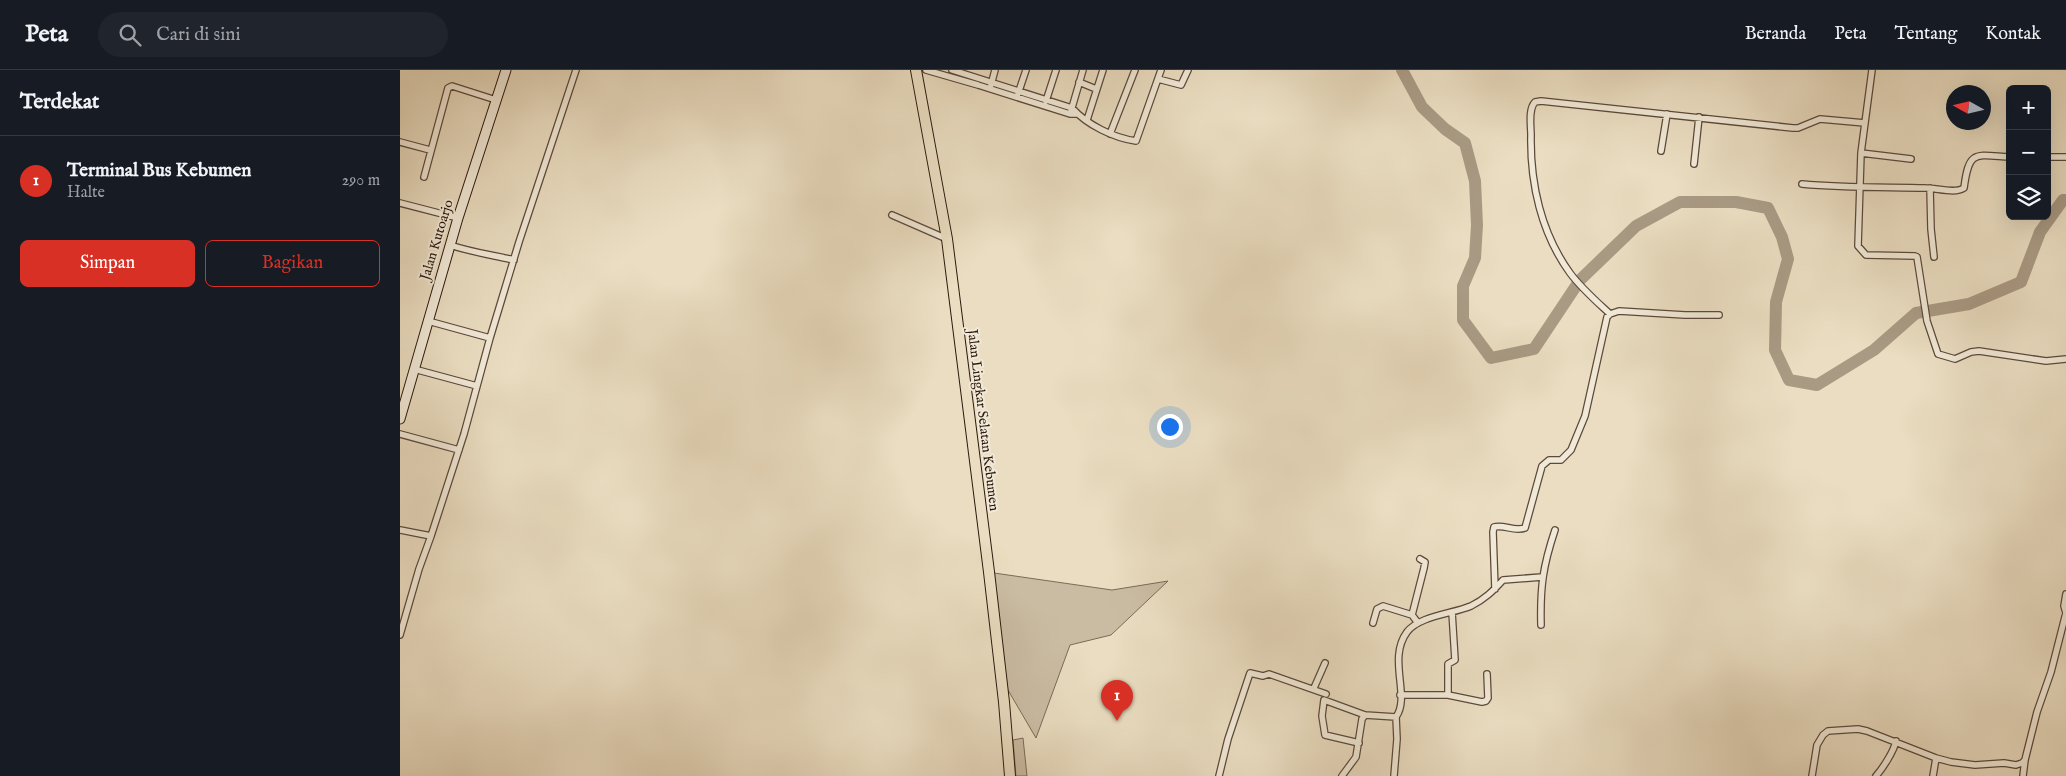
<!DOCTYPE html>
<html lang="id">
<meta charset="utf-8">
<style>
:root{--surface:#171b24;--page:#20242c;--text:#f1f3f6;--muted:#9ea1a6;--line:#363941;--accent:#d93025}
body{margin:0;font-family:"IM FELL English",serif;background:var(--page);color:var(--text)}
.controls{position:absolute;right:15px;top:15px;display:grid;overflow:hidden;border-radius:8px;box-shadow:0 5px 20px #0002}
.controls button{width:45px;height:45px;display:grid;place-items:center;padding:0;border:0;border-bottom:1px solid var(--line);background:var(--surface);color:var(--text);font:25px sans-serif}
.compass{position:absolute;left:1546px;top:15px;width:45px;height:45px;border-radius:50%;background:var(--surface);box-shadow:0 5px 20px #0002;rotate:278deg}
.you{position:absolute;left:769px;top:356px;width:18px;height:18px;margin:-12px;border:4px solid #fff;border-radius:50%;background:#1a73e8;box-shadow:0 0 0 8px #1a73e833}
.badge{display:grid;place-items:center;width:32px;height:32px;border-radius:50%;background:var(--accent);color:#fff;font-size:16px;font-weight:700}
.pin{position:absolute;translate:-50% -41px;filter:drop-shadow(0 1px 2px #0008)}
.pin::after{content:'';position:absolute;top:26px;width:18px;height:15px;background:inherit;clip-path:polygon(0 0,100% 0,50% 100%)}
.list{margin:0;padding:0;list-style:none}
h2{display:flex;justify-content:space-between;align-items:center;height:65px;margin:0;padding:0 20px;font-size:21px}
h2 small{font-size:16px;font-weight:400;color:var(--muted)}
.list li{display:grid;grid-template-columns:32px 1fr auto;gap:15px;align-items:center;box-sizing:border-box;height:90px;padding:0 20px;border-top:1px solid var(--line)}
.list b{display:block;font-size:19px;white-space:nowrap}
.list p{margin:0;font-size:16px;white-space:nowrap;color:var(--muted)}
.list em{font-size:16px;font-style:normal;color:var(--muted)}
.actions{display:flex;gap:10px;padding:15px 20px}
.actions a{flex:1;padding:11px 0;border:1px solid var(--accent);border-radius:8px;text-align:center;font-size:18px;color:var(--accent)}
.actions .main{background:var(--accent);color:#fff}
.icon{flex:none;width:28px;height:28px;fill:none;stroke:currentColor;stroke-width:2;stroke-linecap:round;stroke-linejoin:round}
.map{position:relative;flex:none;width:1666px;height:706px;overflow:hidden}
header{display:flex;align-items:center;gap:30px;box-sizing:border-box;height:70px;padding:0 25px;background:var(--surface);border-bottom:1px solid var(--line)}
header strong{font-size:24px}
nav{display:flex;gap:28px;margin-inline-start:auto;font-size:18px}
.search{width:350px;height:45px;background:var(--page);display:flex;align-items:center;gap:12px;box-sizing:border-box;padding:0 18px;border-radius:28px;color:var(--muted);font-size:19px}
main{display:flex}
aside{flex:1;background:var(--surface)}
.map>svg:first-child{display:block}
.green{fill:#cabca3;stroke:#7b6a58}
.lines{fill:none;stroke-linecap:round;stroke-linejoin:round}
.river{stroke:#a99a84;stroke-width:12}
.minor-casing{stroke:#5c493b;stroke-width:8}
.secondary-casing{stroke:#2c180e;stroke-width:11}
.trunk-casing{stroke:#2c180e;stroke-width:12}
.minor{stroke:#f1e9d7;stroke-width:5.5}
.secondary{stroke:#f1e9d7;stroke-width:9}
.trunk{stroke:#eaddc1;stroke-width:10}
.labels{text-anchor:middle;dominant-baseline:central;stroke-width:4;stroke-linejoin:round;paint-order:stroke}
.street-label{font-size:14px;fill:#2c180e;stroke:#f1e9d7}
</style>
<header>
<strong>Peta</strong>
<div class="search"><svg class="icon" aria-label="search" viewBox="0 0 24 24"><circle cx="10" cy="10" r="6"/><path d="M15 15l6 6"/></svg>Cari di sini</div>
<nav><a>Beranda</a><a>Peta</a><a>Tentang</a><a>Kontak</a></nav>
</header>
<main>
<aside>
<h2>Terdekat<small></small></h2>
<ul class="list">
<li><span class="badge">1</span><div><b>Terminal Bus Kebumen</b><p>Halte</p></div><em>290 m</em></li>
</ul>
<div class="actions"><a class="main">Simpan</a><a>Bagikan</a></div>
</aside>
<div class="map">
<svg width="1666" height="706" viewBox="0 0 1666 706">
<rect width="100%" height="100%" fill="#eaddc1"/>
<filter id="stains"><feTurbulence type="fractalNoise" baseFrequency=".004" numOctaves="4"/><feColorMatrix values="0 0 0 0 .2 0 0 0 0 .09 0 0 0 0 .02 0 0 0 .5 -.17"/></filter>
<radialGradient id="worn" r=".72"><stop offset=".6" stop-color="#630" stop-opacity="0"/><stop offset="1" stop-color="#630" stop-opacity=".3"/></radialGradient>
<path class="green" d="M587,502L712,520L768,511L711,565L670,575L636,668L598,603Z
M623,668L627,706H616L613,670Z"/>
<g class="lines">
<path class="river" d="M1002,0L1022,37L1045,59L1065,73L1075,111L1077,155L1075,188L1063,216V250L1091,288L1134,279L1180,210L1236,156L1280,132H1336L1368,138L1382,167L1388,189L1376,232L1375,280L1389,310L1417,315L1474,280L1516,243L1569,234L1621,212L1640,162L1663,130H1666"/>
<g class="minor-casing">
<path id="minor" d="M526,0L578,15L670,44H677
M552,0L672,38C687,55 714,68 736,71L761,0
M1472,0L1461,83L1458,176L1466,185L1515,186L1517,187L1527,251L1538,284L1555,289L1571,282L1579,281L1646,291L1666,289
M758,9L781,15L788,0
M679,12L696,19
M591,15L595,0
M618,24L626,0
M646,31L656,0
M671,41L683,0
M687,50L703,0
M710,64L735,0
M0,72L30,80
M1261,81L1267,44
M1461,83L1511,89
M1647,87H1666
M1294,94L1299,47
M24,107L48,18L52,16L96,30
M1402,114C1444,118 1485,117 1526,118C1537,118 1555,124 1564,118C1569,79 1575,85 1610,87
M1530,118L1531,159L1534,187
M0,133L58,148
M492,145L547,169
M50,175C71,182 92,185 114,190
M1210,244C1196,231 1181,218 1170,203C1141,163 1130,113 1131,65C1131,56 1128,39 1135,32L1141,31L1393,58H1398L1420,49L1465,53
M28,251L90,268
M14,299L77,316
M0,364L59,380
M0,460L31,466
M1095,519L1093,462L1094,457C1104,454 1114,462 1125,458L1142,396L1149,390H1161L1171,380L1185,346L1207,247L1210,244L1219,241L1285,245H1319
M1666,524L1664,536L1666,543
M1012,545L1024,498L1025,492L1020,489
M973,553L977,539L983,536L1012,545L1018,553
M1141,555C1140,517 1143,496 1155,460
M0,565L19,499L31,466L64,364L90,268L119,172L176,0
M914,618L925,593
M1000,625H1048L1082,632L1086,631L1088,628L1087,604
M1048,625V594L1055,590L1052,542
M959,673L925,665L922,646L924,630L965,645L996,647C1011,626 987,589 1007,562C1019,546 1052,544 1071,536C1085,529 1093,521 1103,510L1142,507
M819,706L828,669L850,603L863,606L869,604L926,624
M942,706L956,687L962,649L965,645
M994,706L997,669L996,647
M1412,706L1417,675L1423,665L1428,661L1458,659L1467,661L1536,688L1551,692L1575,695L1604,693L1616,695L1622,693L1625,690L1637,642L1651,602L1666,543
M1476,706C1483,698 1494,681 1496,671
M1533,706L1536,688
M1623,706L1625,690"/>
</g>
<g class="secondary-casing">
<path id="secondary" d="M0,349L58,148L106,0"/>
</g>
<g class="trunk-casing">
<path id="trunk" d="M516,0L547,169L589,502L604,632L610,706"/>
</g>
<use href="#minor" class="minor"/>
<use href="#secondary" class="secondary"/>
<use href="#trunk" class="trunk"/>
</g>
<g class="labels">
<g class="street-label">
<text transform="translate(37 170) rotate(-73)">Jalan Kutoarjo</text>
<text transform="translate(583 350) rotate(83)">Jalan Lingkar Selatan Kebumen</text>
</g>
</g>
<rect width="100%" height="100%" filter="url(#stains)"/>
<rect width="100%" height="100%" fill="url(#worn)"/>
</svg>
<div class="controls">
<button>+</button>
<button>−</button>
<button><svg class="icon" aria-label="layers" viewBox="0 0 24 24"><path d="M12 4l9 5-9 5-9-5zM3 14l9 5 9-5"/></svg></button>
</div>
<svg class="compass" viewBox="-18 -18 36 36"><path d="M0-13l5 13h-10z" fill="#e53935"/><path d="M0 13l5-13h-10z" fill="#9ea1a6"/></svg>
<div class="you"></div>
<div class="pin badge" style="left:717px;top:651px">1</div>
</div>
</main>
